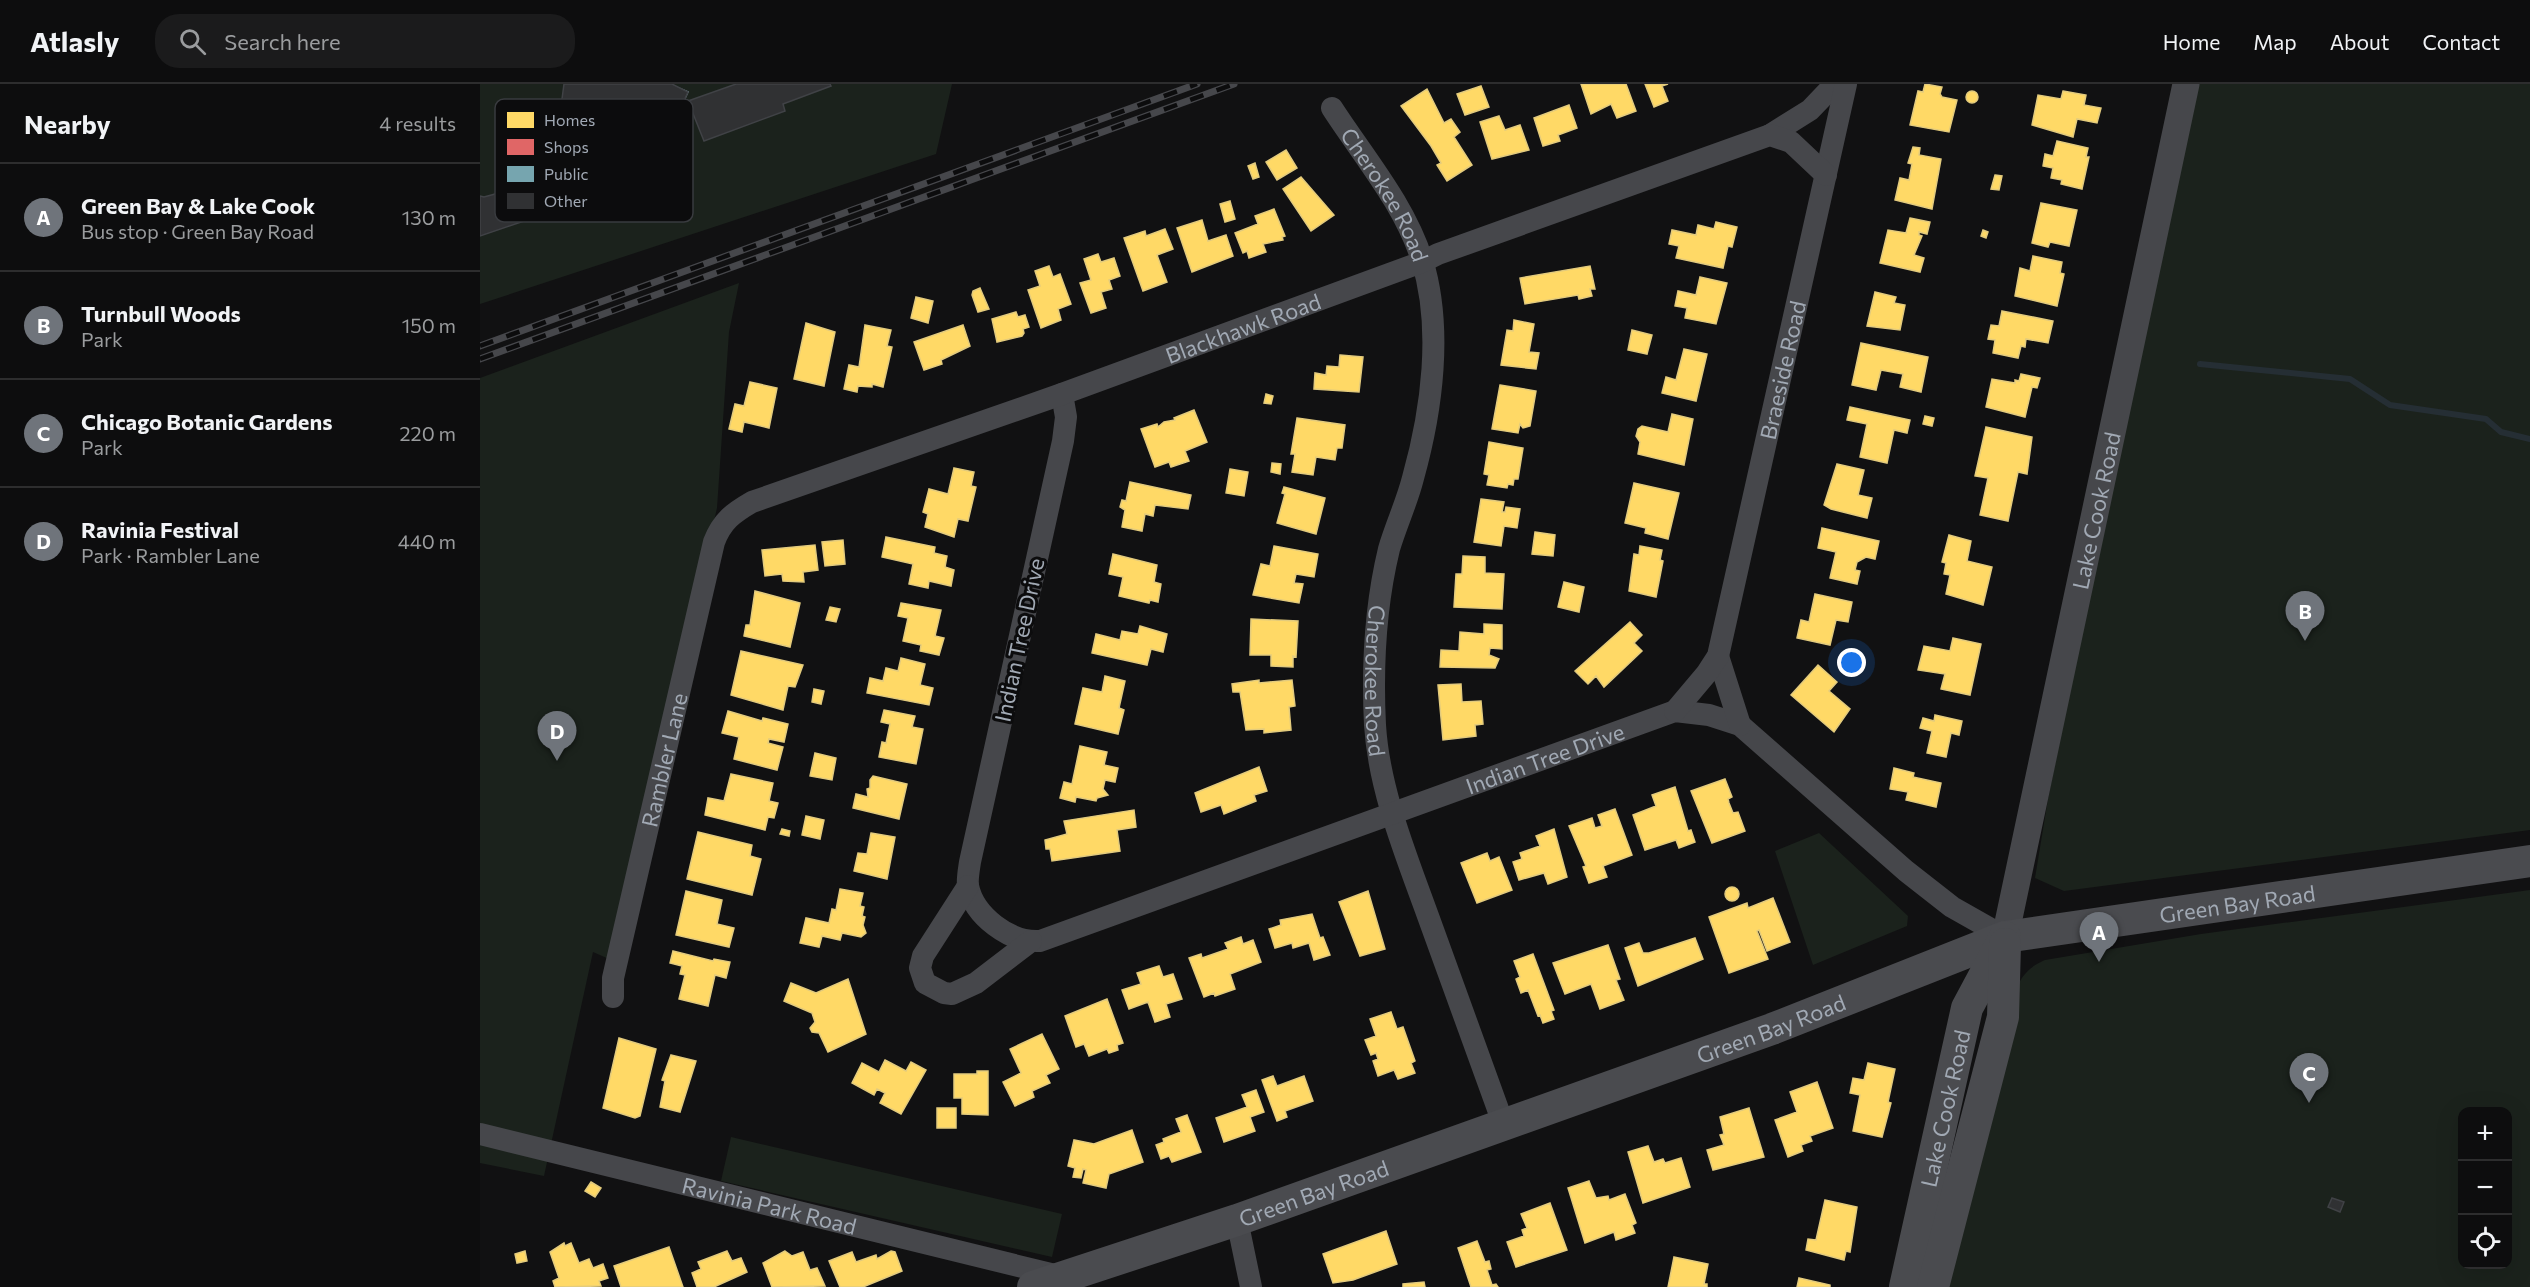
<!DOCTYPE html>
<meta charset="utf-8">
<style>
:root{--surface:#0d0d0e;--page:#1b1b1c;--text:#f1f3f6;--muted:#9a9c9e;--line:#2d2d2e;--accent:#6f747b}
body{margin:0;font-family:Commissioner,sans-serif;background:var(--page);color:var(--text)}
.controls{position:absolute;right:18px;bottom:18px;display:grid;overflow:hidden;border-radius:12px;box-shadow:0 6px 24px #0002}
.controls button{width:54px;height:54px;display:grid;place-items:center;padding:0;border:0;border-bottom:2px solid var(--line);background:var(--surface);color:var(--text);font:30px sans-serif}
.you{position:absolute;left:1372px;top:579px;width:21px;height:21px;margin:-15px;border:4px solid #fff;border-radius:50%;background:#1a73e8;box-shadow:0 0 0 9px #1a73e833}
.badge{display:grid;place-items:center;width:39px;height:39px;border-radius:50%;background:var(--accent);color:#fff;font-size:20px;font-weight:700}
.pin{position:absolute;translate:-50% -50px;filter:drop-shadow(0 2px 3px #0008)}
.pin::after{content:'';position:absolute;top:32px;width:21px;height:18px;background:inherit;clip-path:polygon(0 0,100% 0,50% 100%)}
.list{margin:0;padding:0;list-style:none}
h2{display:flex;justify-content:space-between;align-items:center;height:78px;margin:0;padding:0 24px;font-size:26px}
h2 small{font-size:20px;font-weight:400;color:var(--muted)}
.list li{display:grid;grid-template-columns:39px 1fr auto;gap:18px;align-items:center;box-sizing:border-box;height:108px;padding:0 24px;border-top:2px solid var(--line)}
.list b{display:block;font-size:22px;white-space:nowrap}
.list p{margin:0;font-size:20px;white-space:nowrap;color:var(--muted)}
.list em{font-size:20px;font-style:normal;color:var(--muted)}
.icon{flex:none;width:33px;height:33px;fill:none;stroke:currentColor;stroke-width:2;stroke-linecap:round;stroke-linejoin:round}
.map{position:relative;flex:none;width:2050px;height:1203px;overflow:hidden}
header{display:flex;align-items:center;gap:36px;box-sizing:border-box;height:84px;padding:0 30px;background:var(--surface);border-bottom:2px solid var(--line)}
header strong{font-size:28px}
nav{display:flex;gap:33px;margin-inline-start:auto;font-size:21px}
.search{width:420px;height:54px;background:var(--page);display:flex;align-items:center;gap:15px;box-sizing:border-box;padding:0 21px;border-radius:24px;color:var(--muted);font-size:22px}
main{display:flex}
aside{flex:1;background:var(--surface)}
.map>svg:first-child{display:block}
.green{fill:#1b221c;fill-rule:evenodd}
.homes{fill:#ffd966;stroke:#e3cb7d;stroke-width:1.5}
.public{fill:#76a5af;stroke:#83a6b0;stroke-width:1.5}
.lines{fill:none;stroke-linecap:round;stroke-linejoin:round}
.stream{stroke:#252e34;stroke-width:6}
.building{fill:#303133;stroke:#404246;stroke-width:1.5}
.minor{stroke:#46474b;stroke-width:22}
.tertiary{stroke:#46474b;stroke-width:27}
.secondary{stroke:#4a4b4f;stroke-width:32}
.rail-casing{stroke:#46474b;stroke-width:7}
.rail{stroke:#0c0c0d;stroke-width:4.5;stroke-dasharray:14;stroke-linecap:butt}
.labels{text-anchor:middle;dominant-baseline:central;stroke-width:6;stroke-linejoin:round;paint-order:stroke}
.street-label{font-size:22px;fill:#a1a9b4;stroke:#0c0c0d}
.key{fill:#0c0c0d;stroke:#393b3f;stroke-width:1.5}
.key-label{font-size:16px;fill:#a1a9b4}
</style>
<header>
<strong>Atlasly</strong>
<div class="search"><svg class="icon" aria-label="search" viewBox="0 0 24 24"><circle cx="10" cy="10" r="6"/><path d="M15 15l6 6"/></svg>Search here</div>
<nav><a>Home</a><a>Map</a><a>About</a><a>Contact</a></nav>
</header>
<main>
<aside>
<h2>Nearby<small>4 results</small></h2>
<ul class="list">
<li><span class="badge">A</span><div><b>Green Bay &amp; Lake Cook</b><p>Bus stop · Green Bay Road</p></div><em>130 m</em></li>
<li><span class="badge">B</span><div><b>Turnbull Woods</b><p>Park</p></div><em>150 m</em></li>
<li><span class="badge">C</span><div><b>Chicago Botanic Gardens</b><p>Park</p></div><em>220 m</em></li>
<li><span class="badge">D</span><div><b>Ravinia Festival</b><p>Park · Rambler Lane</p></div><em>440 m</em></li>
</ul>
</aside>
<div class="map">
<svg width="2050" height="1203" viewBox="0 0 2050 1203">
<rect width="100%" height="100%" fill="#111112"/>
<path class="green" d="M0,0H472L456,70L0,220Z
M1712,0H2050V746L1584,807L1555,794L1568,715Z
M259,199L249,248L237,424L181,667L129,875L113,868L64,1092L0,1079V294Z
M1339,749L1428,832L1427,842L1333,881L1295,767Z
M2050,806V1203H1459L1535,907C1542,891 1549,883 1565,876L1721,850ZM1982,1028H2028V1180H1982Z
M251,1053L582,1130L572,1173L241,1097Z"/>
<path class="homes" d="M1101,0H1146L1156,27L1137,34L1131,20L1111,30Z
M1165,0H1188L1182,2L1188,17L1174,23Z
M1445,0L1462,3L1460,10L1462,13L1477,16L1469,48L1430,41L1438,7L1443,8Z
M1001,2L1009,23L985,31L977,10Z
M947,5L964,39L971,35L980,48L974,53L992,81L967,97L957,81L961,79L951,62L921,22Z
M1486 13a6 6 0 1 1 12 0a6 6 0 1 1-12 0Z
M1583,7L1606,11L1604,21L1621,24L1617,39L1597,35L1593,53L1552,41L1558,11L1581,15Z
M1089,21L1097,44L1078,51L1080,57L1063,62L1054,34Z
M1019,32L1025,46L1040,41L1049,66L1012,75L1000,38Z
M1577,57L1608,64L1606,73H1609L1602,105L1581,100L1582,96L1571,94L1573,84L1563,82L1565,70L1573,72Z
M1433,63L1440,64L1439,71L1461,75L1452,125L1415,116L1420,94L1429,96L1432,80L1428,79Z
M806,66L817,84L797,96L786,78Z
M775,79L779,93L773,95L768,82Z
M1515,91L1522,92L1519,106L1511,105Z
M821,93L854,131L831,147L803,105Z
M750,117L755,135L745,138L740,120Z
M1561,119L1597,126L1589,162L1570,158L1568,163L1552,159Z
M794,125L805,152L802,153L803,156L783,160L786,168L769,174L767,167L763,169L755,149L778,140L775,132Z
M1430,134L1450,138L1447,150L1439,148V151L1442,152L1434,171L1444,174L1440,188L1400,179L1408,146L1426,149Z
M722,136L728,157L746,151L753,172L712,188L697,144Z
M1236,138L1257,143L1252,163L1248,162L1243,184L1196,174L1199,162L1189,160L1192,146L1216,151L1218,141L1234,145Z
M685,145L693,165L677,171L687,198L663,207L644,154L665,147L666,152Z
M1503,146L1508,148L1506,154L1501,152Z
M618,170L621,178L634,174L640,192L629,196L632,205L621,208L626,224L611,229L600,199L611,196L604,175Z
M1553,172L1582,178L1580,189L1584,190L1577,222L1535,212L1540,184L1550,187Z
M569,182L573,193L580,190L591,220L578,225L581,236L561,244L548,206L560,202L555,187Z
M1110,182L1115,205H1110L1112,212L1099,215L1098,211L1045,220L1040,194Z
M1220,193L1247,199L1236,240L1205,234L1207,224L1195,222L1198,207L1216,211Z
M500,204L509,225L498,228L492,211L493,207Z
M1395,208L1416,213L1414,219L1425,221L1420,246L1387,242Z
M436,213L453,217L448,239L431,234Z
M1522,227L1573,237L1568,259L1546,255L1545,263L1541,262L1538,274L1513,269L1515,256L1508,255L1511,241L1519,242Z
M536,228L538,233L545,231L549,243L543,245L544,249L542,252L517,258L512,235Z
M1034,236L1054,240L1049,268L1059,269L1056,285L1021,281L1027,246L1033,247Z
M326,239L355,248L344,302L314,295Z
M385,241L411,246L407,262L412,263L403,303L392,300V303L378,302L377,308L364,305L369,281L379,283Z
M483,241L490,262L461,276L462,280L444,286L434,258Z
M1152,246L1172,251L1167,270L1148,266Z
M1381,259L1448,273L1441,308L1420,303L1423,290L1401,286L1396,306L1372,301Z
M1204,265L1227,270L1216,317L1182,309L1186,293L1196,296Z
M860,271L883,273L879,308L834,305L835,289L846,291L847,282L859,283Z
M1541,290L1560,294L1557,304L1552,303L1545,333L1506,323L1512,295L1535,299V296L1539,297Z
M270,298L297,304L289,344L264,338L262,348L249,345L255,320L264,322Z
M1020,301L1056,307L1050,342L1043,344L1040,340L1038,349L1012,345Z
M786,310L793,312L791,320L784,319Z
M1370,323L1430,336L1427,349L1414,346L1407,379L1380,373L1387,340L1367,336Z
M714,326L727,358L705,367L709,377L691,383L689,378L675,383L661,345L677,340L678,343L684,338L695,336L694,334Z
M1192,330L1213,335L1204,381L1158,370L1160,358L1156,352L1158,345L1162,342L1188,348Z
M1445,332L1454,334L1452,342L1443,340Z
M817,334L865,341L862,364H857L855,376L836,373L833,391L812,388L815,370H811Z
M1506,343L1552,353L1547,390L1538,388L1528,437L1500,431L1508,394L1495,392Z
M1009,358L1043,364L1038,395H1034L1033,401L1028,400L1027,404L1007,401L1009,391L1004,390Z
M792,379L801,380L800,390L791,388Z
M1357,380L1384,386L1378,411L1392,414L1387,434L1351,425L1344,421Z
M474,384L494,388L491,402L496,403L488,437L478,435L474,453L445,443L448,430L443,428L449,405L468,410Z
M750,385L768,388L764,412L746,409Z
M650,398L711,411L708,425L675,421L673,432L665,430L662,447L642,443L645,426L640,423L642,416L646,417Z
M1154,399L1199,409L1188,455L1165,449L1166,444L1145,439Z
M804,403L845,414L836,450L797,439L805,410L802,409Z
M1001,415L1024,418L1022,428H1025L1026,423L1040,425L1037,444L1024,442L1021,462L994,458Z
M1342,444L1399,457L1395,475L1386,473L1377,478L1375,486L1380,487L1377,500L1350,494L1356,468L1338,464Z
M1055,448L1075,451L1073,472L1052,470Z
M1469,451L1491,457L1487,477L1512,483L1503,521L1466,510L1470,491L1464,490L1466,479L1462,478Z
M406,453L455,463L454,469L467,472L465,483L474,486L471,502L449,497L448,504L429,500L433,480L402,473Z
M363,456L365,480L345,482L342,458Z
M335,461L338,486L323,488L324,498L303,497L302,490L285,492L282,466Z
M794,462L838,470L834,493L816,490L814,499L823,500L819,519L773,511L781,480L790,482Z
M1160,462L1182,466L1180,476L1183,477L1176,513L1149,507L1154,470L1159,471Z
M633,470L677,481L674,498L681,500L678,518L670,516L669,519L639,512L643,493L629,490Z
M983,472L1005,473V489L1024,490L1022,525L974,523L976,490H982Z
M1084,498L1104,503L1099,528L1078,523Z
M275,507L320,519L310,563L264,552L266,541H270Z
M1335,510L1372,518L1368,538L1356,536L1350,561L1317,554L1321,536L1329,538Z
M421,519L461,526L455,552L464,554L459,571L440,567L441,561L423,557L428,534L418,532Z
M350,523L360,525L356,538L346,536Z
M771,535L818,537L816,573L813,572V583L791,582V571H770Z
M1150,538L1162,551L1154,559L1162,567L1124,603L1116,592L1108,600L1095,587Z
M1004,540L1022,541V565L1010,564L1009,571L1019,575L1015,584L960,583L961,566L979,567L980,548L1004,550Z
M660,542L687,550L683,568L671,565L667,581L612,569L616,550L640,556L642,547L658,550Z
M1473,554L1501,560L1490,611L1461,605L1465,590L1438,586L1444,562L1470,567Z
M261,567L323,581L315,603L308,602L303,626L251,611Z
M421,574L445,580L440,601L453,604L449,621L387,609L390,594L403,597L406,584L418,587Z
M1338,581L1357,598L1349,607L1370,625L1354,648L1311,611Z
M625,592L645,597L639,624L644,626L638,650L595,640L603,604L622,608Z
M779,596V599L812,596L815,622L809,623L811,646L784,649V645L766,646L760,608H753L752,600Z
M981,600L982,618L1001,617L1003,640L995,641L996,652L963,656L958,601Z
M334,605L344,607L341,620L332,618Z
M404,626L435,632L432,643L443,645L436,680L399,673L402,658L406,659L410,640L401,638Z
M248,627L282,637L283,634L308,640L304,658L289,655L288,659L303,663L297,686L254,675L259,653L242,649Z
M1455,631L1482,637L1479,651L1471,649L1466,673L1447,669L1452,647L1440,644L1443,634L1454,637Z
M600,662L627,668L624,681L638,684L635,698L625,696L623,705L628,711L617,714L616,717L596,713L595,718L580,714L584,698L592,700Z
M335,669L356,674L352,696L330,692Z
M779,683L787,707L774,711L776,717L744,730L741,721L721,728L715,709Z
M1414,684L1434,689L1433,693L1461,699L1456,723L1426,716L1428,708L1410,705Z
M251,690L293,699L289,717L298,719L294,734L288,733L285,746L225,731L228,714L244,717Z
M393,692L427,700L419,735L373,724L376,710L388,713L387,705L390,704V696Z
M1245,695L1252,713L1248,715L1249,719L1253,729L1258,728L1265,747L1232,759L1211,707Z
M1195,703L1208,747L1211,746L1215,758L1199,764L1196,756L1165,766L1153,731L1176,722L1172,711Z
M1135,725L1152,771L1123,782L1127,793L1109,799L1103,783L1106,782L1089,742L1112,734L1115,744L1122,742L1118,731Z
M654,726L656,743L637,746L640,767L572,777L570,765H566L565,756L587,750L584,737Z
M326,732L344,736L340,755L322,751Z
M302,745L310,747L309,752L300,750Z
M1074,745L1087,793L1068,800L1064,789L1039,796L1033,778L1042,775L1040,769L1060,762L1056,752Z
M218,748L272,761L270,772L281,775L272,811L207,795Z
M391,749L415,753L407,795L374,787L378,769L387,770Z
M1007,769L1010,777L1019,773L1032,806L997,819L981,779Z
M1245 810a7 7 0 1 1 14 0a7 7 0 1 1-14 0Z
M360,805L383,809L380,822L384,823L382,832L385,833L383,841L386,849L381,853L362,849L360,856L342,852L339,863L320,859L326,834L349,839L352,825L356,826Z
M206,807L242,816L237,840L254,844L249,863L196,851Z
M888,807L905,865L880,872L859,818Z
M1293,814L1310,858L1287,867L1279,846L1277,847L1288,875L1249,889L1229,833L1267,819L1268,824Z
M832,830L840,854L843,853L850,871L834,876L829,859L813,864L812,859L795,864L789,845L801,841L800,836Z
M761,853L763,860L773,856L781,878L750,890L755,905L735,912L734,909L724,913L709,874L721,870L722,874L748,865L745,859Z
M1215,854L1223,875L1158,902L1145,864L1159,859L1163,869H1169Z
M1128,861L1140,895L1136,896L1144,916L1120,925L1111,900L1085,910L1073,879Z
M193,867L233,877L234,875L250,878L246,894L235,891L228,922L199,915L205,891L200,890L202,882L190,879Z
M1053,870L1074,926L1071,927L1074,935L1063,939L1060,931L1058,932L1048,906L1041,909L1036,895L1040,893L1034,877Z
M679,882L683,893L693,890L702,915L686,920L690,933L675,938L668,918L649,925L642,906L661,900L657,889Z
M368,895L386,950L348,968L339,949L332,948L330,944L335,938L332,929L304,917L311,899L336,909Z
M627,915L643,959L637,961L638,966L629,969L627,965L609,972L604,960L596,963L585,932Z
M911,928L917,945L923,943L935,977L931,979L935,989L918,995L914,986L898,992L893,977L898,975L896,969L891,971L885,956L896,952L890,935Z
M562,950L579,985L566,991L570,999L552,1007L554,1013L535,1022L523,998L541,989L530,965Z
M139,954L176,965L160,1032L155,1034L123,1024Z
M191,971L216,977L200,1028L180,1023L185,997L182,996Z
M405,976L426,987L431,978L446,986L421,1030L400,1019L405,1009L397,1005L394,1011L372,999L382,979L399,988Z
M1388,979L1415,985L1408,1018L1411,1019L1402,1053L1373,1047L1380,1011L1370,1009L1373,994L1384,996Z
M497,987H508V1031L482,1030V1014H474V990H497Z
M793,992L797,1002L824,992L833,1017L805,1027L807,1033L797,1037L782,996Z
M1337,998L1353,1044L1330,1052L1332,1057L1321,1061L1323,1067L1308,1073L1295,1036L1317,1028L1310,1008Z
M776,1006L784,1028L770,1033L775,1047L744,1058L736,1034L767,1023L762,1011Z
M457,1024H476V1044H457Z
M1269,1024L1284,1073L1233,1086L1227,1066L1244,1061L1240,1051L1244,1050L1240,1033Z
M707,1031L721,1068L692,1078L689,1072L681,1075L676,1061L684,1058L683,1055L701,1048L696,1035Z
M652,1046L663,1078L629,1090L626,1104L603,1099L606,1086L603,1085L601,1094L593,1093L595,1084L588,1082L594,1056L614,1060Z
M1168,1062L1174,1078L1183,1075L1185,1079L1201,1074L1210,1103L1163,1119L1148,1068Z
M1109,1097L1116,1114L1128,1112L1129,1116L1145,1110L1156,1139L1152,1141L1155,1149L1136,1156L1134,1148L1105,1159L1088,1104Z
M111,1098L121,1104L115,1113L105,1107Z
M1345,1116L1377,1123L1370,1168L1366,1167L1364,1176L1326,1166L1328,1155L1336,1156Z
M1070,1119L1087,1166L1036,1183L1027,1158L1044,1152L1042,1146L1047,1144L1041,1130Z
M906,1147L917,1180L873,1196L853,1199L843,1170Z
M997,1157L1005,1178L1009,1177L1011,1185L1007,1186L1012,1201L1016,1200L1018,1203H991L978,1164Z
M84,1159L85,1162L91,1159L99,1179L109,1175L113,1184L123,1180L128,1194L119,1197L121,1202L75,1203L73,1197L79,1194L70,1168Z
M189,1163L203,1203H141L134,1182Z
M45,1167L47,1177L37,1179L35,1170Z
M247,1167L252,1177L261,1174L267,1188L234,1203H217L212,1189L221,1185L218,1178Z
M305,1167L312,1172L323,1168L330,1186L337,1184L345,1202L292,1203L283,1179Z
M411,1167L415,1168L422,1187L383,1203H360L349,1177L372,1168L376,1178L396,1171L397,1175Z
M1194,1173L1228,1180L1224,1200H1227V1203H1188Z
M1319,1194L1350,1201V1203H1317Z
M944,1198L945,1203H923V1200Z"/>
<path class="public" d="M111,0H189L208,8L176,77L137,59L140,54L104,36L102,23Z"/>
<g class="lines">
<path class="stream" d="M1720,280L1870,295L1910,321L2006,335L2021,348L2050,355"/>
</g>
<path class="building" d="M84,0H192L208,8L179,71L187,74L195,52L203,56L195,72L193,71L189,80L142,62L127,95L129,101L106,110L104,105L94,108L91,119L76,124L66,120L57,95L62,85L77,80L87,88L99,84L98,77L86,75L81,62L84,54L80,30Z
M256,0H350L351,2L303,20L305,27L224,57L208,17Z
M26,99L36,103L47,136L0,152V112L4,113L15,110L19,102Z
M1852,1114L1864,1118L1860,1128L1848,1123Z"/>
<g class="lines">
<g class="minor">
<path id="s1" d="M852,24C883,72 925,121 942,176C963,244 952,326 933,394C927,418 916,441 909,465C895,523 892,581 895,641C899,706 926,771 948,832C973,901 998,970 1023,1039"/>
<path d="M1290,51L1330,26L1355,0"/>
<path id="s2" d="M582,310L586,333L583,357L490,778C489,785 487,795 488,802C494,832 530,859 560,857L1195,627L1229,631L1260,641L1426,787L1472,823L1525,853"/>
<path d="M1238,572L1260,641"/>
<path id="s3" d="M1195,627L1227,589L1238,572L1366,0"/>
<path d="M488,802L443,872L440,884L445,899L464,909L472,910L496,899L551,857"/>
<path id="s4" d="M133,913V894L234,458C242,437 253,429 272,418L582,310L942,178L958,170L1290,51L1311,58L1346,91"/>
<path id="s5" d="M0,1050L579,1192"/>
<path d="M757,1136L771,1203"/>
</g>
<path class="tertiary" id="s6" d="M1525,853L1706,0"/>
<g class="secondary">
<path id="s7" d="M553,1203L757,1136L1292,945L1525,853L2050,777"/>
<path id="s8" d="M1425,1203L1487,924L1525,853"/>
<path d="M1453,1203L1523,933L1525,860"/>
</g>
<g class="rail-casing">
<path id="rail" d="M0,262L717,0
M0,275L754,0"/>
</g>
<use href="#rail" class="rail"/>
</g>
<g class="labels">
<g class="street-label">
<text stroke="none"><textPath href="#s1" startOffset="102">Cherokee Road</textPath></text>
<text stroke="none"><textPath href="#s4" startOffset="1044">Blackhawk Road</textPath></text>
<text stroke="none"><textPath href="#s3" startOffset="363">Braeside Road</textPath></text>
<text stroke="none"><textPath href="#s6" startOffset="436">Lake Cook Road</textPath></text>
<text transform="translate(539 556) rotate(-78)">Indian Tree Drive</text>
<text stroke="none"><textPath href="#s1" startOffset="606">Cherokee Road</textPath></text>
<text stroke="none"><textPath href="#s2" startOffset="1137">Indian Tree Drive</textPath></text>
<text stroke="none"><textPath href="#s4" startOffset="243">Rambler Lane</textPath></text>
<text stroke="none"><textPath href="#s7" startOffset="1268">Green Bay Road</textPath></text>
<text stroke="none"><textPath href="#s7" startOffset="782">Green Bay Road</textPath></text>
<text stroke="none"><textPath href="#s8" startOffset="183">Lake Cook Road</textPath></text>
<text stroke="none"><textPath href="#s7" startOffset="296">Green Bay Road</textPath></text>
<text stroke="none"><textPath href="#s5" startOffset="298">Ravinia Park Road</textPath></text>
</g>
</g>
<rect x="15" y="15" width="198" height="123" rx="9" class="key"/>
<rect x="27" y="28" width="27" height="16" fill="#ffd966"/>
<rect x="27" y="55" width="27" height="16" fill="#e06666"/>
<rect x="27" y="82" width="27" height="16" fill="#76a5af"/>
<rect x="27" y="109" width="27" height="16" fill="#303133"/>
<g class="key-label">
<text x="64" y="42">Homes</text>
<text x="64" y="69">Shops</text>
<text x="64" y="96">Public</text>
<text x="64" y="123">Other</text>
</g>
</svg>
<div class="controls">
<button>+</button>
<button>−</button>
<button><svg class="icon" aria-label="locate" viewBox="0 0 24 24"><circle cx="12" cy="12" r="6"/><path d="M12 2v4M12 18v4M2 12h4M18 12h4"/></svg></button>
</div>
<div class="you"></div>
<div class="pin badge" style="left:1619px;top:878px">A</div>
<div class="pin badge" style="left:1825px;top:557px">B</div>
<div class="pin badge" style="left:1829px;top:1019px">C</div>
<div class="pin badge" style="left:77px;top:677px">D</div>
</div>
</main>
